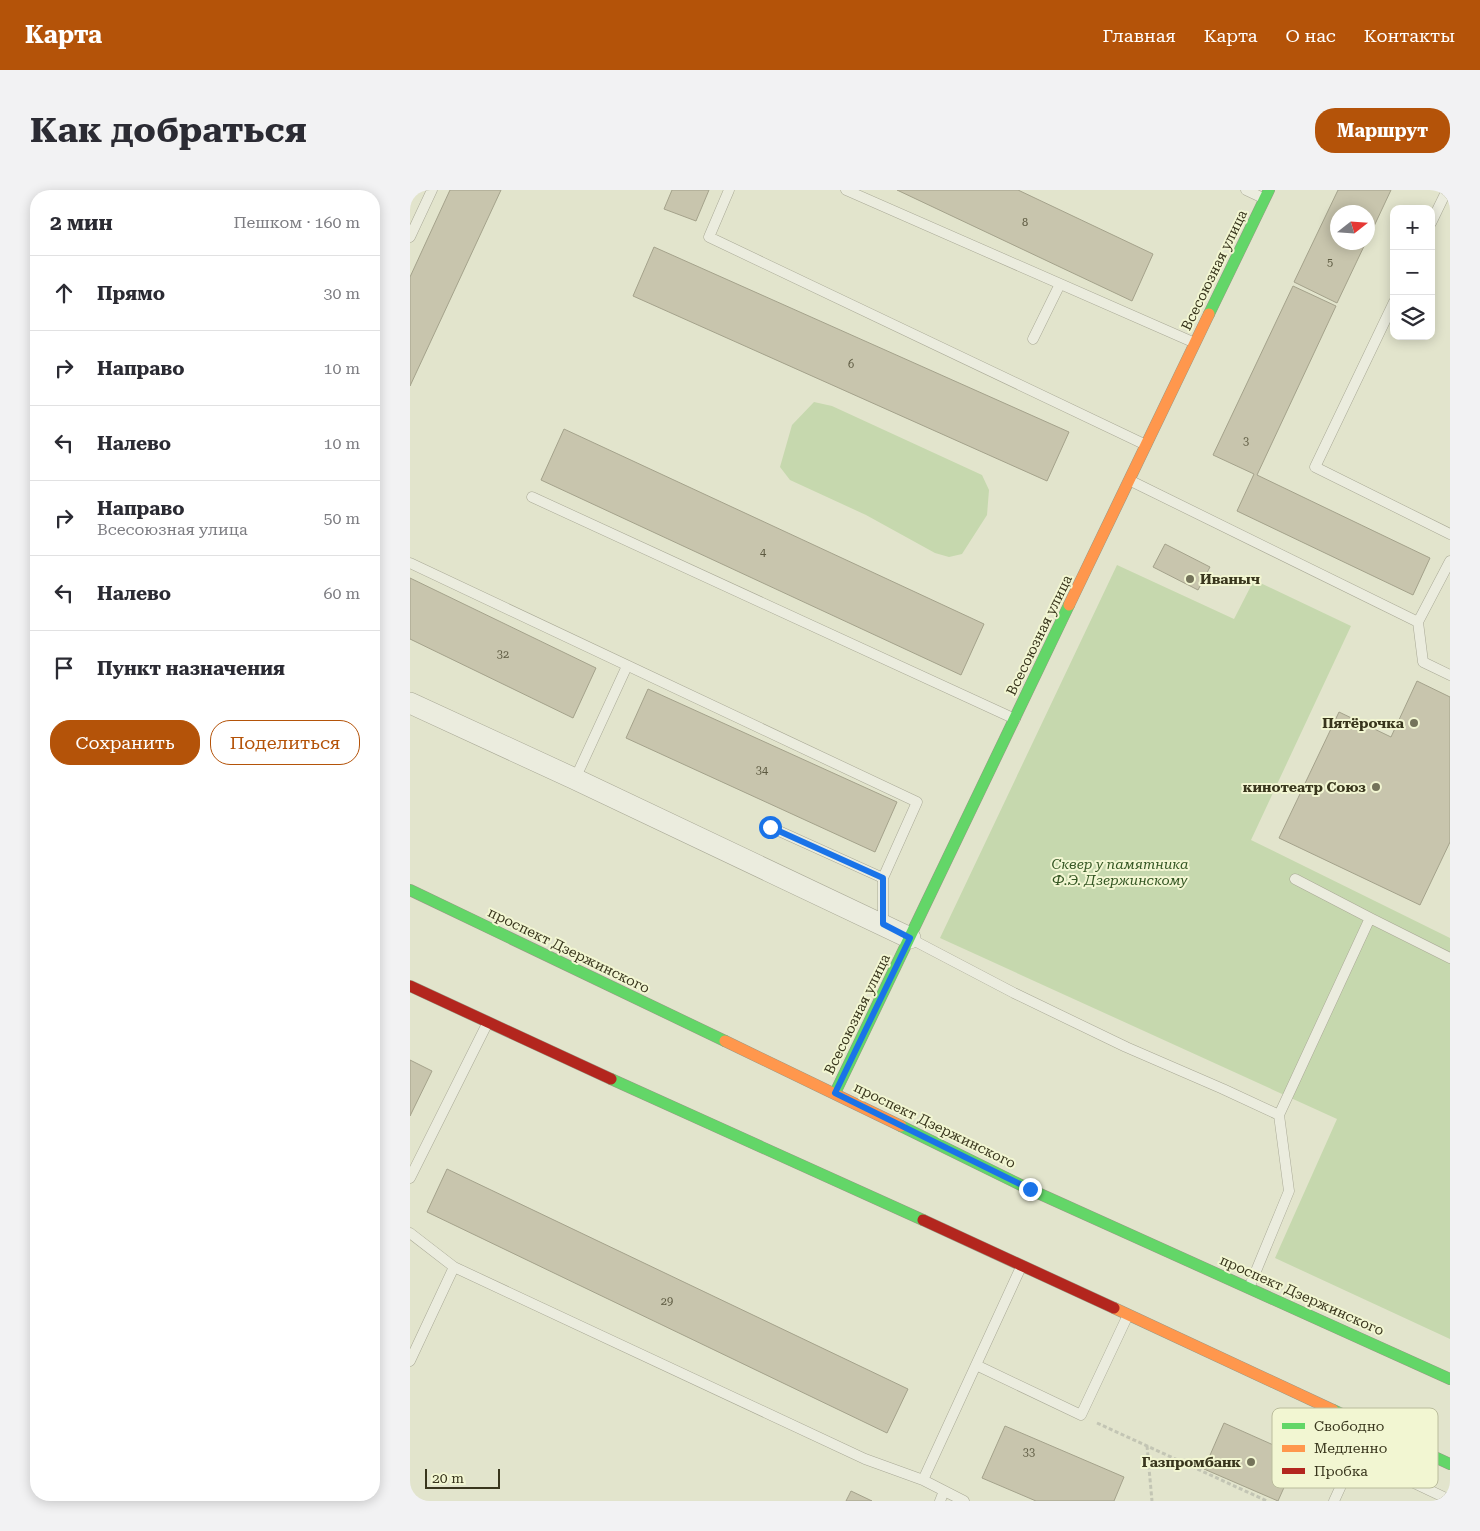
<!DOCTYPE html>
<html lang="ru">
<meta charset="utf-8">
<style>
:root{--surface:#fff;--page:#f2f2f3;--text:#2b2b33;--muted:#7c7c81;--line:#e1e1e2;--accent:#b45309}
body{margin:0;font-family:"Roboto Serif",serif;background:var(--page);color:var(--text)}
.controls{position:absolute;right:15px;top:15px;display:grid;overflow:hidden;border-radius:10px;box-shadow:0 2px 12px #0003}
.controls button{width:45px;height:45px;display:grid;place-items:center;padding:0;border:0;border-bottom:1px solid var(--line);background:var(--surface);color:var(--text);font:25px sans-serif}
.compass{position:absolute;left:920px;top:15px;width:45px;height:45px;border-radius:50%;background:var(--surface);box-shadow:0 2px 12px #0003;rotate:73deg}
.scale{position:absolute;left:15px;bottom:12px;width:75px;box-sizing:border-box;padding-left:5px;border:2px solid #39361d;border-top:0;font-size:14px;line-height:18px;white-space:nowrap;color:#39361d;-webkit-text-stroke:4px #f2f6d2;paint-order:stroke}
.stop{position:absolute;width:15px;height:15px;margin:-11px;border:4px solid #1a73e8;border-radius:50%;background:#fff}
.stop.end{background:#1a73e8;border-color:#fff;box-shadow:0 1px 5px #0008}
.list{margin:0;padding:0;list-style:none}
h2{display:flex;justify-content:space-between;align-items:center;height:65px;margin:0;padding:0 20px;font-size:21px}
h2 small{font-size:16px;font-weight:400;color:var(--muted)}
.list li{display:grid;grid-template-columns:32px 1fr auto;gap:15px;align-items:center;box-sizing:border-box;height:75px;padding:0 20px;border-top:1px solid var(--line)}
.list b{display:block;font-size:19px;white-space:nowrap}
.list p{margin:0;font-size:16px;white-space:nowrap;color:var(--muted)}
.list em{font-size:16px;font-style:normal;color:var(--muted)}
.actions{display:flex;gap:10px;padding:15px 20px}
.actions a{flex:1;padding:11px 0;border:1px solid var(--accent);border-radius:20px;text-align:center;font-size:18px;color:var(--accent)}
.actions .main{background:var(--accent);color:#fff}
.icon{flex:none;width:28px;height:28px;fill:none;stroke:currentColor;stroke-width:2;stroke-linecap:round;stroke-linejoin:round}
.map{position:relative;flex:none;width:1040px;height:1311px;overflow:hidden;border-radius:20px}
header{display:flex;align-items:center;gap:30px;box-sizing:border-box;height:70px;padding:0 25px;background:var(--accent);color:#fff}
header strong{font-size:24px}
nav{display:flex;gap:28px;margin-inline-start:auto;font-size:18px}
.intro{display:flex;align-items:center;justify-content:space-between;box-sizing:border-box;height:120px;padding:0 30px}
h1{margin:0;font-size:35px}
.button{padding:12px 22px;border-radius:20px;background:var(--accent);color:#fff;font-size:18px;font-weight:700}
main{display:flex;gap:30px;padding:0 30px}
aside{flex:1;background:var(--surface);border-radius:20px;box-shadow:0 2px 12px #0003}
.map>svg:first-child{display:block}
.green{fill:#c6d8ae}
.building{fill:#c8c5ad;stroke:#a4a28b}
.lines{fill:none;stroke-linecap:round;stroke-linejoin:round}
.lane-casing{stroke:#a9a996;stroke-width:11}
.street-casing{stroke:#a9a996;stroke-width:22}
.fast-casing{stroke:#989885;stroke-width:12}
.slow-casing{stroke:#989885;stroke-width:12}
.jam-casing{stroke:#989885;stroke-width:12}
.path{stroke:#c3c5b4;stroke-width:3;stroke-dasharray:4 2.5;stroke-linecap:butt}
.lane{stroke:#ebecde;stroke-width:10}
.street{stroke:#ebecde;stroke-width:21}
.fast{stroke:#63d668;stroke-width:11}
.slow{stroke:#ff974d;stroke-width:11}
.jam{stroke:#b3261e;stroke-width:11}
.route{stroke:#1a73e8;stroke-width:6}
.poi-dot{fill:#74735a;stroke:#f2f6d2;stroke-width:2}
.labels{text-anchor:middle;dominant-baseline:central;stroke-width:4;stroke-linejoin:round;paint-order:stroke}
.number-label{font-size:11px;fill:#5d5a41}
.street-label{font-size:14px;fill:#39361d;stroke:#f2f6d2}
.poi-label{font-size:14px;font-weight:bold;fill:#39361d;stroke:#f2f6d2;text-anchor:end}
.park-label{font-size:14px;font-style:italic;fill:#345623;stroke:#f2f6d2}
.key{fill:#f2f6d2;stroke:#babc9c;stroke-width:1}
.key-label{font-size:14px;fill:#39361d}
</style>
<header>
<strong>Карта</strong>
<nav><a>Главная</a><a>Карта</a><a>О нас</a><a>Контакты</a></nav>
</header>
<div class="intro"><h1>Как добраться</h1><a class="button">Маршрут</a></div>
<main>
<aside>
<h2>2 мин<small>Пешком · 160 m</small></h2>
<ul class="list">
<li><svg class="icon" aria-label="ahead" viewBox="0 0 24 24"><path d="M12 20V5M6 11l6-6 6 6"/></svg><div><b>Прямо</b></div><em>30 m</em></li>
<li><svg class="icon" aria-label="right" viewBox="0 0 24 24"><path d="M7 20v-9h11M14 6l5 5-5 5"/></svg><div><b>Направо</b></div><em>10 m</em></li>
<li><svg class="icon" aria-label="left" viewBox="0 0 24 24"><path d="M17 20v-9H6M10 6l-5 5 5 5"/></svg><div><b>Налево</b></div><em>10 m</em></li>
<li><svg class="icon" aria-label="right" viewBox="0 0 24 24"><path d="M7 20v-9h11M14 6l5 5-5 5"/></svg><div><b>Направо</b><p>Всесоюзная улица</p></div><em>50 m</em></li>
<li><svg class="icon" aria-label="left" viewBox="0 0 24 24"><path d="M17 20v-9H6M10 6l-5 5 5 5"/></svg><div><b>Налево</b></div><em>60 m</em></li>
<li><svg class="icon" aria-label="arrive" viewBox="0 0 24 24"><path d="M6 21V4h12l-3 4 3 4H6"/></svg><div><b>Пункт назначения</b></div></li>
</ul>
<div class="actions"><a class="main">Сохранить</a><a>Поделиться</a></div>
</aside>
<div class="map">
<svg width="1040" height="1311" viewBox="0 0 1040 1311">
<rect width="100%" height="100%" fill="#e2e4cc"/>
<path class="green" d="M404,212L422,216L572,285L579,300L577,325L552,364L539,367L525,363L456,325L380,290L370,277L382,235Z
M707,375L824,429L844,390L941,436L841,650L1040,748V1149L865,1068L927,929L530,748Z"/>
<path class="building" d="M40,0H91L0,196V87Z
M262,0H299L286,31L254,19Z
M487,0H608L743,64L722,111Z
M928,0H981L958,49V22H928V52H956L927,113L884,92Z
M244,57L659,242L637,291L223,106Z
M883,96L926,116L847,285L1020,368L1003,405L827,321L844,284L803,265Z
M154,239L574,434L551,485L131,290Z
M755,354L800,377L788,400L743,377Z
M0,388L186,478L163,528L0,449Z
M1007,491L1040,507V652L1010,715L869,648L929,522L981,547Z
M238,499L487,612L465,662L216,548Z
M0,870L22,881L0,926Z
M37,979L498,1199L477,1243L17,1022Z
M814,1233L888,1266L868,1311L794,1279Z
M595,1236L714,1287L704,1311H626L572,1288Z
M441,1301L462,1311H436Z"/>
<g class="lines">
<g class="lane-casing">
<path id="lane" d="M319,0L299,47L736,255
M436,0L785,153
M836,0L853,8
M1021,33L1037,0
M0,47L22,0
M984,112L905,277L1040,344
M623,149L650,94
M721,291L1008,432
M122,307L605,529
M1040,371L1008,432L1013,472L1040,485
M0,373L507,612L473,688L360,637
M165,589L217,476
M885,689L960,728
M473,734V688
M501,749L604,803L716,857L813,899L869,925L960,728L1040,768
M0,988L77,834
M0,1043L44,1077L0,1171
M44,1077L455,1269L513,1290
M839,1098L879,1001L869,925
M566,1175L671,1225L718,1125
M945,1265L1040,1310
M530,1311L534,1301
M554,1311L513,1290L611,1077
M924,1311L958,1237"/>
</g>
<g class="street-casing">
<path id="street" d="M0,513L165,589L500,748"/>
</g>
<g class="fast-casing">
<path id="fast" d="M799,124L859,0
M0,700L315,851
M201,889L513,1030
M425,903L659,415
M491,936L619,999L1040,1189
M923,1220L1040,1274"/>
</g>
<g class="slow-casing">
<path id="slow" d="M659,415L799,124
M315,851L491,936
M704,1118L923,1220"/>
</g>
<g class="jam-casing">
<path id="jam" d="M0,796L201,889
M513,1030L704,1118"/>
</g>
<path class="path" d="M687,1233L857,1311
M737,1256L742,1311"/>
<use href="#lane" class="lane"/>
<use href="#street" class="street"/>
<use href="#fast" class="fast"/>
<use href="#slow" class="slow"/>
<use href="#jam" class="jam"/>
</g>
<g class="lines">
<path class="route" d="M360,637L473,688V734L500,748L425,903L620,999"/>
</g>
<g class="poi-dot">
<circle cx="780" cy="389" r="5"/>
<circle cx="1004" cy="533" r="5"/>
<circle cx="966" cy="597" r="5"/>
<circle cx="841" cy="1272" r="5"/>
</g>
<g class="labels">
<g class="number-label">
<text x="615" y="32">8</text>
<text x="920" y="72">5</text>
<text x="441" y="174">6</text>
<text x="836" y="251">3</text>
<text x="353" y="362">4</text>
<text x="93" y="464">32</text>
<text x="352" y="580">34</text>
<text x="257" y="1111">29</text>
<text x="619" y="1262">33</text>
</g>
<g class="street-label">
<text transform="translate(804 80) rotate(-64)">Всесоюзная улица</text>
<text transform="translate(629 445) rotate(-64)">Всесоюзная улица</text>
<text transform="translate(159 760) rotate(26)">проспект Дзержинского</text>
<text transform="translate(447 824) rotate(-64)">Всесоюзная улица</text>
<text transform="translate(525 935) rotate(26)">проспект Дзержинского</text>
<text transform="translate(892 1105) rotate(24)">проспект Дзержинского</text>
</g>
<g class="poi-label">
<text x="790" y="389" text-anchor="start">Иваныч</text>
<text x="994" y="533">Пятёрочка</text>
<text x="956" y="597">кинотеатр Союз</text>
<text x="831" y="1272">Газпромбанк</text>
</g>
<g class="park-label">
<text x="710" y="674">Сквер у памятника<tspan x="710" dy="16">Ф.Э. Дзержинскому</tspan></text>
</g>
</g>
<rect x="862" y="1218" width="166" height="80" rx="8" class="key"/>
<rect x="872" y="1233" width="23" height="6" fill="#63d668"/>
<rect x="872" y="1255" width="23" height="7" fill="#ff974d"/>
<rect x="872" y="1278" width="23" height="6" fill="#b3261e"/>
<g class="key-label">
<text x="904" y="1241">Свободно</text>
<text x="904" y="1263">Медленно</text>
<text x="904" y="1286">Пробка</text>
</g>
</svg>
<div class="controls">
<button>+</button>
<button>−</button>
<button><svg class="icon" aria-label="layers" viewBox="0 0 24 24"><path d="M12 4l9 5-9 5-9-5zM3 14l9 5 9-5"/></svg></button>
</div>
<svg class="compass" viewBox="-18 -18 36 36"><path d="M0-13l5 13h-10z" fill="#e53935"/><path d="M0 13l5-13h-10z" fill="#7c7c81"/></svg>
<div class="scale">20 m</div>
<div class="stop" style="left:360px;top:637px"></div>
<div class="stop end" style="left:620px;top:999px"></div>
</div>
</main>
